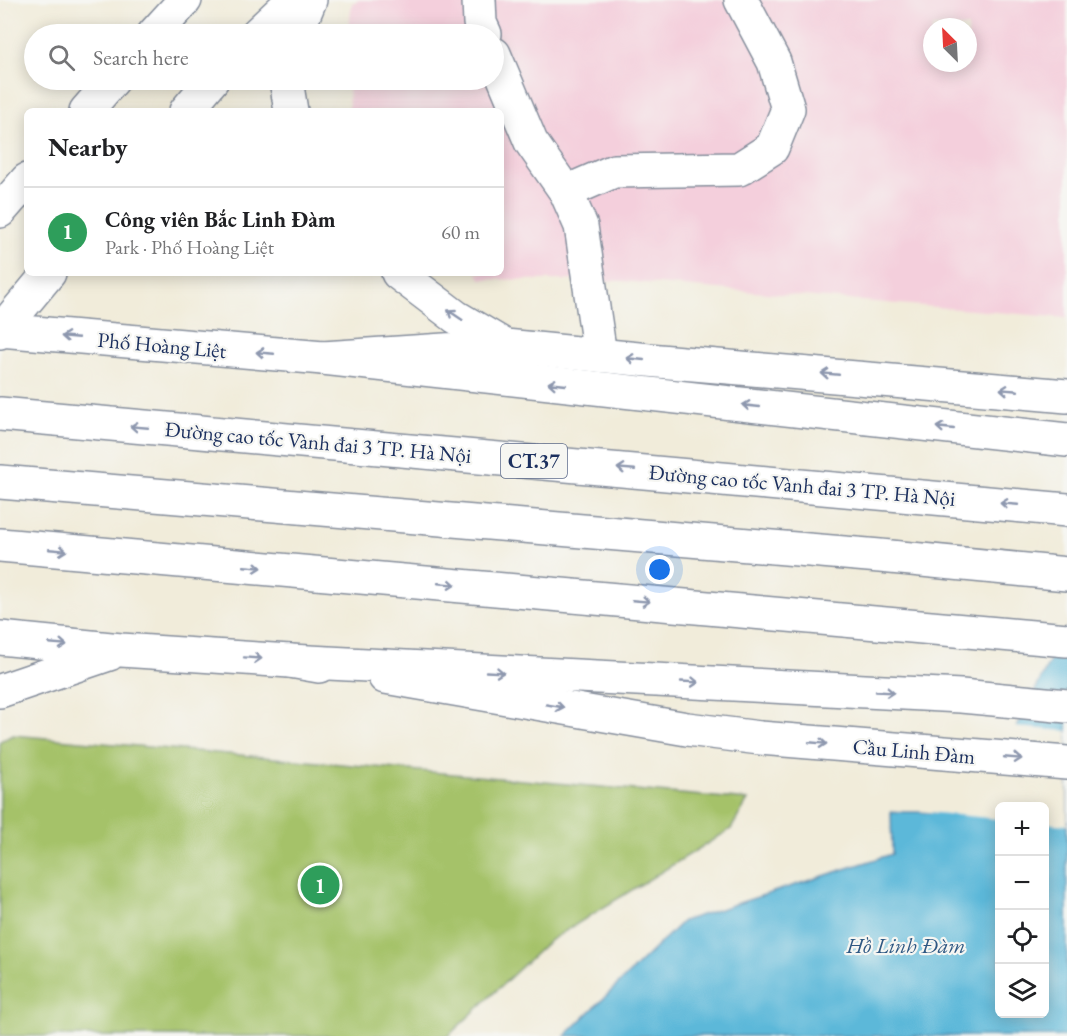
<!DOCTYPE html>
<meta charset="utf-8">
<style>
:root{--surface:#fff;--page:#f2f2f2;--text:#202124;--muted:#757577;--line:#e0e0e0;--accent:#c8321e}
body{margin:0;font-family:"EB Garamond",serif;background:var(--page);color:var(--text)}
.controls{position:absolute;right:18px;bottom:18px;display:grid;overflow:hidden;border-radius:9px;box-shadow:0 3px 15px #0003}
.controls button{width:54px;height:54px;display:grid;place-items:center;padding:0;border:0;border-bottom:2px solid var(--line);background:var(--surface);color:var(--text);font:30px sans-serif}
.compass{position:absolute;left:923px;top:18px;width:54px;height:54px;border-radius:50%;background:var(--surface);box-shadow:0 3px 15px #0003;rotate:336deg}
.you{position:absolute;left:660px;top:570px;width:21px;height:21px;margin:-15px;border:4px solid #fff;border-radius:50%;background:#1a73e8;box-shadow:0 0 0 9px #1a73e833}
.badge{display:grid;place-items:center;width:39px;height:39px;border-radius:50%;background:var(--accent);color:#fff;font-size:20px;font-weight:700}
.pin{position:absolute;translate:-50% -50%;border:3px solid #fff;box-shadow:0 2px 6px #0006}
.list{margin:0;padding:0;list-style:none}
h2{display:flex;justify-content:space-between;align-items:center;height:78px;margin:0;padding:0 24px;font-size:26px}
h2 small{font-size:20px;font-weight:400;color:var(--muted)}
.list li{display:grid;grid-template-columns:39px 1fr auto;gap:18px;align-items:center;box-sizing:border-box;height:90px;padding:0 24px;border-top:2px solid var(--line)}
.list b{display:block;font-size:22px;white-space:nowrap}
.list p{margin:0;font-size:20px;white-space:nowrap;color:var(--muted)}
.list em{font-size:20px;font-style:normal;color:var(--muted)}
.icon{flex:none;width:33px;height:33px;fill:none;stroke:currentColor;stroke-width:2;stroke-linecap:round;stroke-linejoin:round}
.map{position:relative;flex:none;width:1067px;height:1036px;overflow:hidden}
.search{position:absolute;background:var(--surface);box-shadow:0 3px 15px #0003;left:24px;top:24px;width:480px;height:66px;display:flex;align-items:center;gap:15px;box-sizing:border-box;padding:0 21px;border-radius:33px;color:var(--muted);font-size:22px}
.panel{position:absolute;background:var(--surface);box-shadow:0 3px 15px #0003;left:24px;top:108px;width:480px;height:168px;border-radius:9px}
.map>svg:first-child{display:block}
.built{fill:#f4cfdc;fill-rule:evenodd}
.green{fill:#a5c269;stroke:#607864;stroke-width:1.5}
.water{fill:#5bb8d9;stroke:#3b749c;stroke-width:1.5;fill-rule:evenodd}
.pier{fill:#f1ecda}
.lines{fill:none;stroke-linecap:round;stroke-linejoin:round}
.minor-casing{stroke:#868e9c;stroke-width:36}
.major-casing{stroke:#868e9c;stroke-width:36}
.highway-casing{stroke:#868e9c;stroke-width:36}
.minor{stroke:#fff;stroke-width:33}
.major{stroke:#fff;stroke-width:33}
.highway{stroke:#fff;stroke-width:33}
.oneway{stroke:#8d97ae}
.labels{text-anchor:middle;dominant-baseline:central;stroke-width:4.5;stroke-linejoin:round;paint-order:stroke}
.shield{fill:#f6f6f2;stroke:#5d6b8a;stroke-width:1.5}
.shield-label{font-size:20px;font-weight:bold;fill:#1b2f5e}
.street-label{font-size:21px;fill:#1b2f5e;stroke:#f6f6f2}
.water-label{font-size:22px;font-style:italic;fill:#2e5883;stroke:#f6f6f2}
</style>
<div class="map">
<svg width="1067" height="1036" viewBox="0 0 1067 1036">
<rect width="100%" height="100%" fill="#f6f6f2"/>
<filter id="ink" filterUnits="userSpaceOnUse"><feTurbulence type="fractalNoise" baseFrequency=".0167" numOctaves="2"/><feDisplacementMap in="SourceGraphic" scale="12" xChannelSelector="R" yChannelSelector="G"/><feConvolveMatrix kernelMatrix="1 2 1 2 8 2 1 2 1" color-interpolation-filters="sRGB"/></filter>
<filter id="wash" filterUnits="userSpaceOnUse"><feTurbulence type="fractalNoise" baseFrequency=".008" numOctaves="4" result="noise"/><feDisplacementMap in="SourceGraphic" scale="24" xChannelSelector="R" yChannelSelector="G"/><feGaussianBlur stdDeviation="1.35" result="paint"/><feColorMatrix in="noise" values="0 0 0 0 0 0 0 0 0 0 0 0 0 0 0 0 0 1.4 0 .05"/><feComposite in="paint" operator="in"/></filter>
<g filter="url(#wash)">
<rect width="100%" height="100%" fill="#f1ecda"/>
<path class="built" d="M359,0H1067V318L622,281L482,279L476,273H501V111H349L348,80H494V34H348L352,3ZM932,27H968V63H932Z"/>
<path class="green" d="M13,735L748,800L731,829L549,941L448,1036H0V741Z"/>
<path class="water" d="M1067,627V1036H565L683,921L892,854L891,812H974ZM1000,806H1044V1014H1000Z"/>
<path class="pier" d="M1013,727L1067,731V825L1045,823L1044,806H1000L999,819L897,809H972Z"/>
</g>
<g filter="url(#ink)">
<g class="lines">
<g class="minor-casing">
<path id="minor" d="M479,0L480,23L485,34
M494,54L531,142L566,192L581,226L600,355
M566,192L614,171L739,169L772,148L788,109L774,62L741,0
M0,482L880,556L1067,574"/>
</g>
<g class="major-casing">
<path id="major" d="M154,34L185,0
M257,34L293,0
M296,34L310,0
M286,80L291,111
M86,111L113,80
M186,111L212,80
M0,211L27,180
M398,273L456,317L505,346
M0,330L323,358L505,346L659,361L1067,396
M0,332L49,273
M0,638L121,650L290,661L319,666
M385,677L687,729L760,738L1067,763
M0,691L109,654"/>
</g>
<g class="highway-casing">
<path id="highway" d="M323,358L1067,440
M0,414L1067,510
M0,545L1067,640
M290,661L961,696L1067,706"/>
</g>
<use href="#minor" class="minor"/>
<use href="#major" class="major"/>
<use href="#highway" class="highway"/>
</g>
<defs><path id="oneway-shaft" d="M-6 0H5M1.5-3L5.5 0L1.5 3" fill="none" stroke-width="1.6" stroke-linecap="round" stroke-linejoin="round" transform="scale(1.5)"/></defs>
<g class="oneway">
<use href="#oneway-shaft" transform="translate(455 315) rotate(-146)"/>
<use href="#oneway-shaft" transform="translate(70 337) rotate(-175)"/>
<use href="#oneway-shaft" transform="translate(265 353) rotate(-175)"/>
<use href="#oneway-shaft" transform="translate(635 359) rotate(-174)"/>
<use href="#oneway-shaft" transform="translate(830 374) rotate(-175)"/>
<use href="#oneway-shaft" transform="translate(557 384) rotate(-174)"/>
<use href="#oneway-shaft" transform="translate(1009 390) rotate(-175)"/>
<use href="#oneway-shaft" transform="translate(751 406) rotate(-174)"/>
<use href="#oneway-shaft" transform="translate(139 427) rotate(-175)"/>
<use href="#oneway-shaft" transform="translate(945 428) rotate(-174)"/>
<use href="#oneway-shaft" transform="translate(626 469) rotate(-175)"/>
<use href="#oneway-shaft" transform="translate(1009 504) rotate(-175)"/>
<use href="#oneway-shaft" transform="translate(58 550) rotate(5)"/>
<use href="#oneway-shaft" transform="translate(253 567) rotate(5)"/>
<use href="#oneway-shaft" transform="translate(447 584) rotate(5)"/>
<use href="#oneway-shaft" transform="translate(641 601) rotate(5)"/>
<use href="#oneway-shaft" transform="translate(58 644) rotate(5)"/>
<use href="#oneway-shaft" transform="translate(253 658) rotate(4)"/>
<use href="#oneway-shaft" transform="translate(495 672) rotate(3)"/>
<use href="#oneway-shaft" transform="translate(690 682) rotate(3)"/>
<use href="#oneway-shaft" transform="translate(885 692) rotate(3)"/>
<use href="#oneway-shaft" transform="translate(555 706) rotate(10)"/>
<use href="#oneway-shaft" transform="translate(818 743) rotate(5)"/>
<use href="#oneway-shaft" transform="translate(1013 758) rotate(5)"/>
</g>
</g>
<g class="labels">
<rect class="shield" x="501" y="444" width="66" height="34" rx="4.5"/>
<g class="shield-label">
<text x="534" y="461">CT.37</text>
</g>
<g class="street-label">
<text transform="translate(162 345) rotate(5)">Phố Hoàng Liệt</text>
<text transform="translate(318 442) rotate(5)">Đường cao tốc Vành đai 3 TP. Hà Nội</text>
<text transform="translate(802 485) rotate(5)">Đường cao tốc Vành đai 3 TP. Hà Nội</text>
<text transform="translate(914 751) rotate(5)">Cầu Linh Đàm</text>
</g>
<g class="water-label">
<text x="906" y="945">Hồ Linh Đàm</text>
</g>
</g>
</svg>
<div class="controls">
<button>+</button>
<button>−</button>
<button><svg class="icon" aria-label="locate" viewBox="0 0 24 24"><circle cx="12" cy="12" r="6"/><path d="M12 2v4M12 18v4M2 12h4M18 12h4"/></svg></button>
<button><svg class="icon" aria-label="layers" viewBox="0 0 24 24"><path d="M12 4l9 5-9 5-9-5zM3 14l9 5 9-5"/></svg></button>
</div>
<svg class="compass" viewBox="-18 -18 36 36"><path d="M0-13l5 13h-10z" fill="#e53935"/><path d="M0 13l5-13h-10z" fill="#757577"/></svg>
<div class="you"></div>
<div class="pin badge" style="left:320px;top:885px;background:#2e9e5b">1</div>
<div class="search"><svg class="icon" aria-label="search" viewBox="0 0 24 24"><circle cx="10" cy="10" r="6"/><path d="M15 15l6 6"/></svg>Search here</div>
<section class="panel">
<h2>Nearby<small></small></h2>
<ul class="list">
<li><span class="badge" style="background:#2e9e5b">1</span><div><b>Công viên Bắc Linh Đàm</b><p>Park · Phố Hoàng Liệt</p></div><em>60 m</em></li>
</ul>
</section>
</div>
